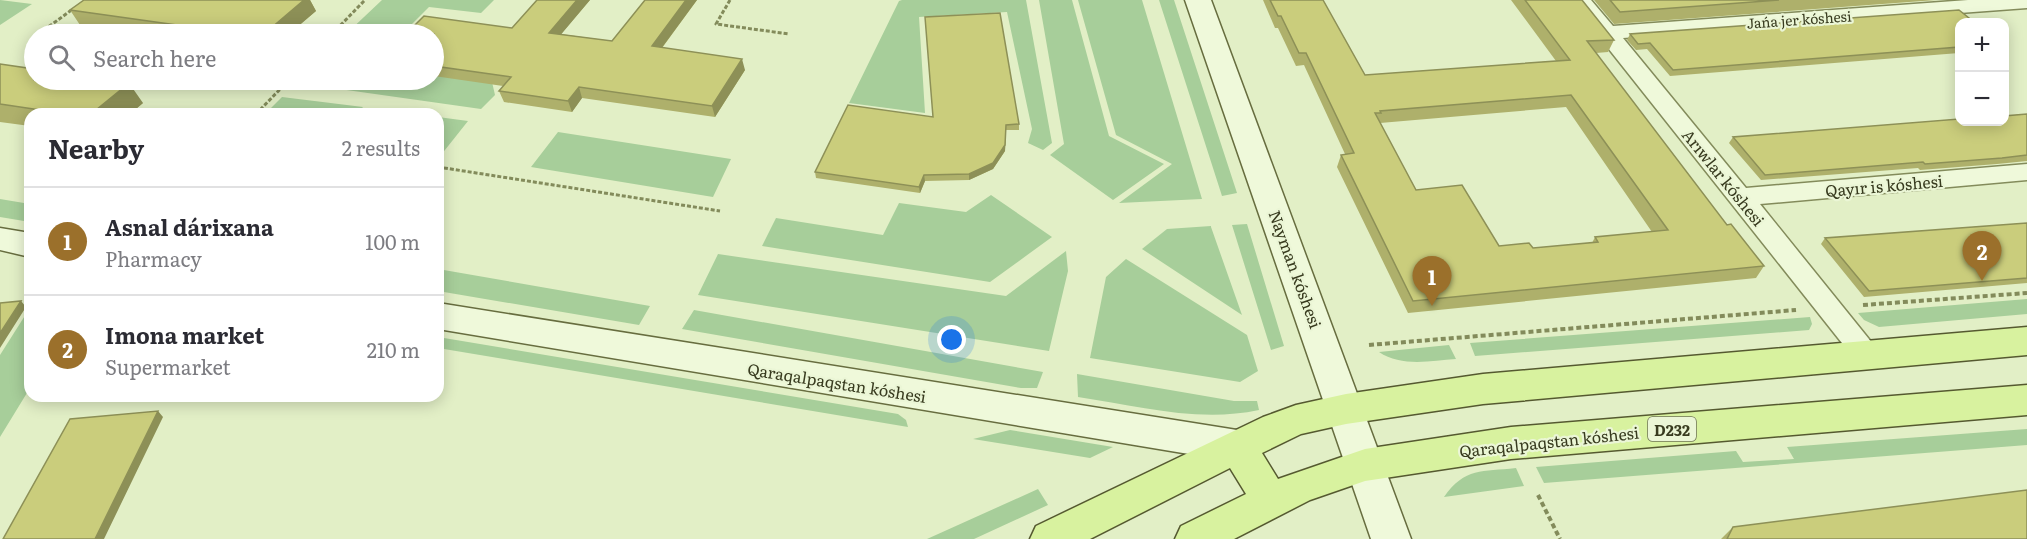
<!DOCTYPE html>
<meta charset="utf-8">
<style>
:root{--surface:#fff;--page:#f7f7f7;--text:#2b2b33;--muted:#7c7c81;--line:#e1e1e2;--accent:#9b702b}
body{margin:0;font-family:Literata,serif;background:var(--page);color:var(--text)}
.controls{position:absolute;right:18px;top:18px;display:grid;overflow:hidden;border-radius:12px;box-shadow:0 3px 15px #0003}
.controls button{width:54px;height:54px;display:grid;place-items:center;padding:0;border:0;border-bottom:2px solid var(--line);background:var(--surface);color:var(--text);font:30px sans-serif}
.you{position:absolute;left:952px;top:340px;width:21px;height:21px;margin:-15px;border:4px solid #fff;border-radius:50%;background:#1a73e8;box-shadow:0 0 0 9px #1a73e833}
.badge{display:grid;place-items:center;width:39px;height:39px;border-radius:50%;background:var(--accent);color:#fff;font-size:20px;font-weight:700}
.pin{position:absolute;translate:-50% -50px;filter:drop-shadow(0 2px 3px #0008)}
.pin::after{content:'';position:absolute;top:32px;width:21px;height:18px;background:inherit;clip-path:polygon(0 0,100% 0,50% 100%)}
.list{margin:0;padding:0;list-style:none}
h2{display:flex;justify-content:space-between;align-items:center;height:78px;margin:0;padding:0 24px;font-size:26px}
h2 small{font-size:20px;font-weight:400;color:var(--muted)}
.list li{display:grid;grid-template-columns:39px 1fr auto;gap:18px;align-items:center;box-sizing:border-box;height:108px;padding:0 24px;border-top:2px solid var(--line)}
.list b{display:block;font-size:22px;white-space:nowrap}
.list p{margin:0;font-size:20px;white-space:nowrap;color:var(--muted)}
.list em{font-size:20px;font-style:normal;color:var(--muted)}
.icon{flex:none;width:33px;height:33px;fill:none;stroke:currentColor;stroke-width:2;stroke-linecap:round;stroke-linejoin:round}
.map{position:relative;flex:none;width:2027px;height:539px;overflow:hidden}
.search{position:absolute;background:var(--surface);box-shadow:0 3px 15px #0003;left:24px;top:24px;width:420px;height:66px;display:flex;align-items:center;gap:15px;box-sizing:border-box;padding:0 21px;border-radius:33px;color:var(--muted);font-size:22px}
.panel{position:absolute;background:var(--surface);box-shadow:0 3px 15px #0003;left:24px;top:108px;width:420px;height:294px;border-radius:18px}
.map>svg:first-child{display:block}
.green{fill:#a7ce9a}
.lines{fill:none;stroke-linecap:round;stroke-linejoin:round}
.street-casing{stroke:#838b5b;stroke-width:3}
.secondary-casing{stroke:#676d3f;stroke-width:3}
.primary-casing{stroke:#555930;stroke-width:3}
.path-far1{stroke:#838b5b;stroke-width:3;stroke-dasharray:4 2;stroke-linecap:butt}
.path{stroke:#838b5b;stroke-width:4;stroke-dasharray:5 3;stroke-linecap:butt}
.street{fill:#eff9da;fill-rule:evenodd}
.secondary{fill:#eff9da;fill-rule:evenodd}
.primary{fill:#d8f29f;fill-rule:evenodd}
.wall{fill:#aeb06b;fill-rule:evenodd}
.shaded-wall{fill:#8d9057}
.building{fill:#cacd7c;stroke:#8d9057;stroke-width:1.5;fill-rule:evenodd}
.labels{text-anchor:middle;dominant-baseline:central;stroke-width:4.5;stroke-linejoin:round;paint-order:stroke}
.far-street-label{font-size:14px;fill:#383b1f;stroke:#ebf6d6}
.shield{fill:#ebf6d6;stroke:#6e7356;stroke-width:1.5}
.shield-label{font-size:15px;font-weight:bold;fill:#383b1f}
.street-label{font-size:16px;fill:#383b1f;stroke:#ebf6d6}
</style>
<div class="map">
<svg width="2027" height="539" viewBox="0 0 2027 539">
<rect width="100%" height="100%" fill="#e2efc6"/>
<path class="green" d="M0,0L32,4L0,25Z
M382,0H494L481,13L429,7L402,34H346Z
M902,0H1026L1052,143L1043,150L1028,143L1032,129L1007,12L919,17L925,113L849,103L899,1Z
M1039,0H1072L1109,136L1164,164L1113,200L1050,155L1064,144Z
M1078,0H1142L1202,199L1119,203L1172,164L1116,135Z
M1159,0H1174L1237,193L1222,196Z
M434,74L492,82L495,95L481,109L297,83L300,80H434Z
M282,97L363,107L357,114H265Z
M438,117L468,121L441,155H438Z
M558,132L731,159L713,197L531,167Z
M991,195L1052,237L990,282L762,246L776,218L883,235L899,203L966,212Z
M0,199L30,204V222L0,217Z
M1247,224L1284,346L1271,350L1232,225Z
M1211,226V227L1242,315L1142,249L1167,229Z
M1066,251L1068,271L1049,351L698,295L718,254L1006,296Z
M1126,259L1247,335L1258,371L1240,382L1090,358L1106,277Z
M438,269L650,306L639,325L438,291Z
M2027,299V314L1879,327L1864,320L1858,313Z
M694,310L1043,372L1037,388H1021L682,329Z
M26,314L30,318V388L0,437V355Z
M1810,317L1812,324L1809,330L1475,356L1470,343Z
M438,337L898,414L906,420L908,427L438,348Z
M1449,345L1456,359C1430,361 1401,367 1379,352Z
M1077,374L1234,401H1257L1259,410C1199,423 1138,406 1078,397Z
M2027,429V445L1544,483L1536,467L1736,451L1743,462L1794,459L1787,447Z
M1010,430L1113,447L1090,458L973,439Z
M1516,468L1524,486L1444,497C1465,467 1482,472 1516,468Z
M1038,489L1048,505L974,539H927Z"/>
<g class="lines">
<g class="street-casing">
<path id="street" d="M1570,0H1591L1613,26L1968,0H2027V8L1623,38L1746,188L2027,164V180L1760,204L1881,354L1877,362L1867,365L1857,362Z"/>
</g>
<g class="secondary-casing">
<path id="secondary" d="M1185,0H1211L1411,539H1371Z
M0,228L30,233V257L0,250Z
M438,303L1237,430L1250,435L1256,446L1250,457L1237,462L438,329Z"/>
</g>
<g class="primary-casing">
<path id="primary" d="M2027,327V355L1483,404L1346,424L1301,434L1262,453L1278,479L1365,449L1511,427L2027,385V415L1511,459L1365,481L1310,500L1234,539H1175L1181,526L1246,494L1230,468L1090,539H1030L1036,526L1263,417L1296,405L1346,394L1483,374Z"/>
</g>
<path class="path-far1" d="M730,0L716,24L789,34
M44,30L73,9
M332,34L365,0
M256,114L289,80
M438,167L720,211"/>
<path class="path" d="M1863,305L2027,293
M1369,345L1796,310
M1538,495L1560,539"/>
<use href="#street" class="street"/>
<use href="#secondary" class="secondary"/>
<use href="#primary" class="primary"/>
</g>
<path class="wall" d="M84,0H310L316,11L289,34H147L80,25L70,10Z
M537,0H590L561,34L612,41L645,0H697L662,48L745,70L715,117L582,98L572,112L504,102L499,91L503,86L434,76V34L512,28Z
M1263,0H1323L1365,75L1556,61L1511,0H1582L1614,40L1608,52L1596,53L1727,225L1764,266L1756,278L1408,313L1337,167L1341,155L1345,154L1304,65L1296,66L1278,28H1275ZM1566,107L1652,232L1595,237L1592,243L1533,248L1499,246L1416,190L1380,123Z
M1594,0H1936L1614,24Z
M1959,22V53L1670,76L1647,49L1636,50L1627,40L1630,34Z
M0,64L143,103L130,114H30V126L0,122Z
M2027,114V161L1997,164L1920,170L1918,168L1761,180L1729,143L1733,137Z
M933,117L1019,124V130H1006L1005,151L993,169L969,180L925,181L920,193L816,178L815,172Z
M2027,223V283L1864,297L1821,244L1825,238Z
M1733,527L2027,539H1721Z"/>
<path class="shaded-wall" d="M304,0H310L316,11L289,34H264Z
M577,0H590L553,44L549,33Z
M686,0H697L655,57L652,46Z
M742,59L745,70L715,117L712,106Z
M129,83L143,103L130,114H91Z
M579,87L582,98L572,112L568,101Z
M1006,130L1005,151L993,169L969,180V174Z
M924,175L925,181L920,193L919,187Z
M21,301L26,307L0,348V333Z
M158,411L163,417L104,539H95Z"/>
<path class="building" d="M84,0H304L264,34H241L70,10Z
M537,0H577L549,33L612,41L645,0H686L652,46L742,59L712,106L579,87L568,101L499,91L511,77L434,66V34H406L424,16L512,28Z
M1270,0H1323L1365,75L1570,60L1525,0H1582L1614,40L1587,41L1727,225L1731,224L1764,266L1413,301L1341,155L1354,153L1306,53H1299L1281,16H1278ZM1571,95L1668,230L1595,237L1598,242L1533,248L1529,243L1499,246L1462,185L1416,190L1375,113H1381L1380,111Z
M1610,0H1779L1620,12Z
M1959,10L1974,22H1959V47L1673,70L1650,43L1638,44L1630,34Z
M1000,13L1019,124L1006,125L1005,145L993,163L969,174L924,175L919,187L815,172L848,105L933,117L925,17Z
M0,64L34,69V80H106L129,83L91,114H67L0,104Z
M2027,114V155L2002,158L1925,164L1923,162L1765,175L1733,137L1959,119V122H2004V116Z
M2027,223V278L1869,291L1825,238Z
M21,301L0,333V303Z
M158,411L95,539H3L70,419Z
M2027,490V539H1727L1733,527Z"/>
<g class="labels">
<g class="far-street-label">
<text transform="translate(1799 19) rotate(-4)">Jańa jer kóshesi</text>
</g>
<rect class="shield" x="1648" y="417" width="48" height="24" rx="4.5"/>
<g class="shield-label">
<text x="1672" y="429">D232</text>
</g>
<g class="street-label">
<text transform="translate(1724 177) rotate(51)">Arıwlar kóshesi</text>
<text transform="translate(1884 185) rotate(-5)">Qayır is kóshesi</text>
<text transform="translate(1296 269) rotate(70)">Nayman kóshesi</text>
<text transform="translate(837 382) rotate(9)">Qaraqalpaqstan kóshesi</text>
<text transform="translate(1549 441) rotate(-6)">Qaraqalpaqstan kóshesi</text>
</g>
</g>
</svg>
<div class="controls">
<button>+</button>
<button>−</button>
</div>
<div class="you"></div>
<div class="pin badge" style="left:1432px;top:306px">1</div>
<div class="pin badge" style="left:1982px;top:281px">2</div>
<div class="search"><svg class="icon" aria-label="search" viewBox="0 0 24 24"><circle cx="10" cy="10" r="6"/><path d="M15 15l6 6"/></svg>Search here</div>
<section class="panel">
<h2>Nearby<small>2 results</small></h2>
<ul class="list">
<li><span class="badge">1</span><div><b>Asnal dárixana</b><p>Pharmacy</p></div><em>100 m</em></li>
<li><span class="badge">2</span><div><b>Imona market</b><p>Supermarket</p></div><em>210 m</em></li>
</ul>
</section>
</div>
